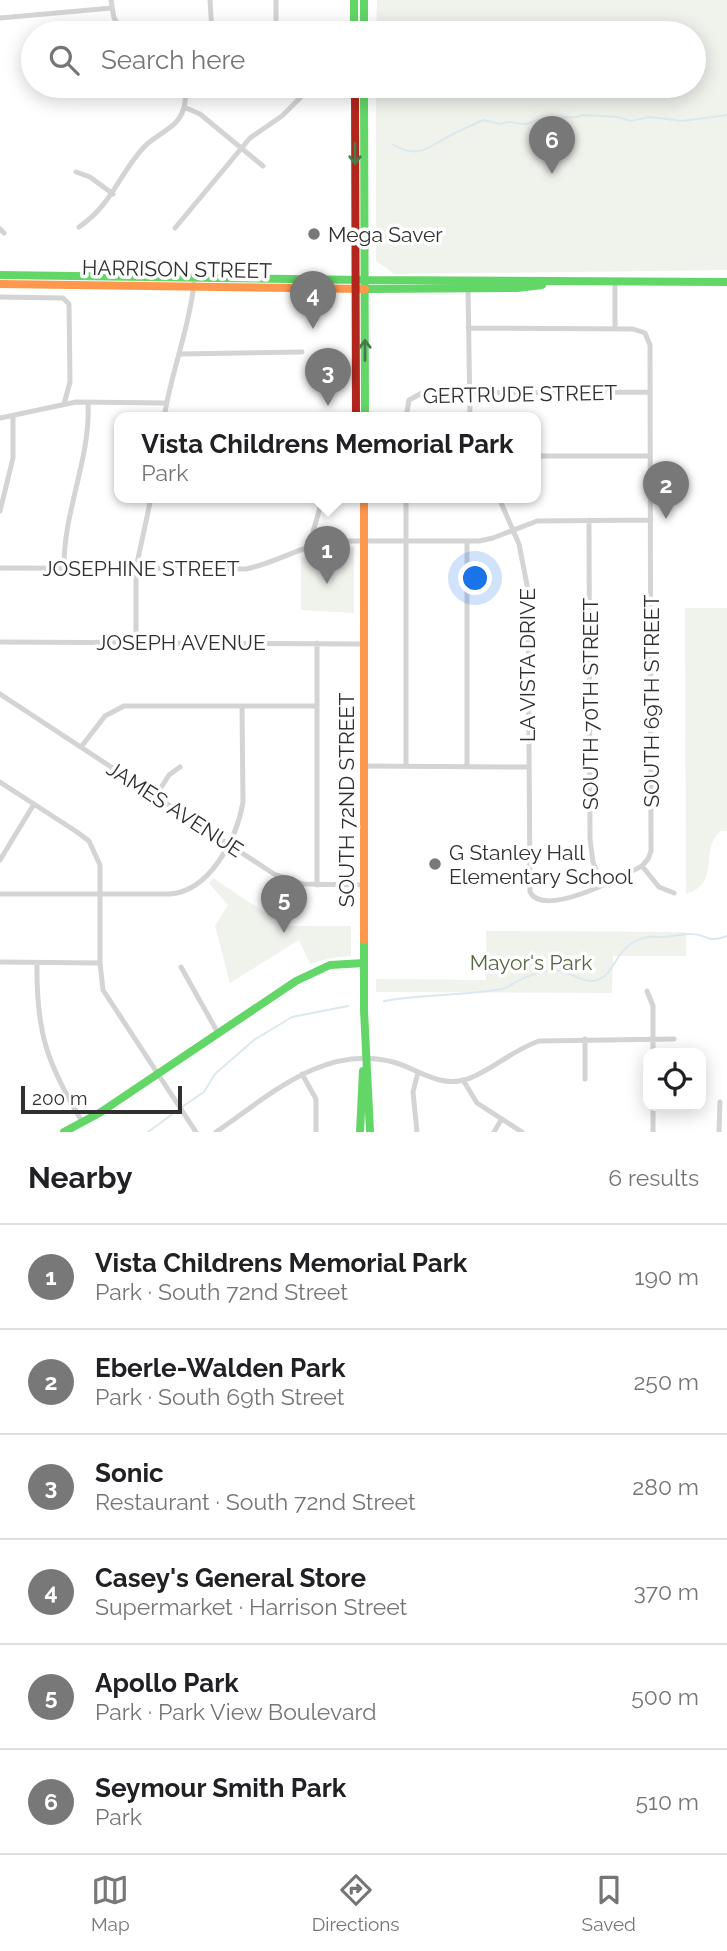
<!DOCTYPE html>
<meta charset="utf-8">
<style>
:root{--surface:#fff;--page:#f2f2f2;--text:#202124;--muted:#757577;--line:#e0e0e0;--accent:#787878}
body{margin:0;font-family:Raleway,sans-serif;background:var(--page);color:var(--text)}
.controls{position:absolute;right:21px;bottom:21px;display:grid;overflow:hidden;border-radius:14px;box-shadow:0 4px 18px #0003}
.controls button{width:63px;height:63px;display:grid;place-items:center;padding:0;border:0;border-bottom:2px solid var(--line);background:var(--surface);color:var(--text);font:35px sans-serif}
.scale{position:absolute;left:21px;bottom:18px;width:161px;box-sizing:border-box;padding-left:7px;border:4px solid #303030;border-top:0;font-size:19px;line-height:24px;white-space:nowrap;color:#303030;-webkit-text-stroke:5px #fff;paint-order:stroke}
.you{position:absolute;left:476px;top:579px;width:24px;height:24px;margin:-18px;border:5px solid #fff;border-radius:50%;background:#1a73e8;box-shadow:0 0 0 10px #1a73e833}
.badge{display:grid;place-items:center;width:46px;height:46px;border-radius:50%;background:var(--accent);color:#fff;font-size:23px;font-weight:700}
.pin{position:absolute;translate:-50% -58px;filter:drop-shadow(0 2px 4px #0008)}
.pin::after{content:'';position:absolute;top:37px;width:24px;height:21px;background:inherit;clip-path:polygon(0 0,100% 0,50% 100%)}
.popup{position:absolute;left:114px;top:412px;width:427px;height:91px;box-sizing:border-box;display:grid;place-content:center;border-radius:14px;background:var(--surface);filter:drop-shadow(0 2px 5px #0005);font-size:23px;white-space:nowrap;color:var(--muted)}
.popup b{font-size:26px;color:var(--text)}
.popup::after{content:'';position:absolute;left:50%;top:100%;margin-left:-14px;border:14px solid transparent;border-top-color:var(--surface)}
.list{margin:0;padding:0;list-style:none}
h2{display:flex;justify-content:space-between;align-items:center;height:91px;margin:0;padding:0 28px;font-size:30px}
h2 small{font-size:23px;font-weight:400;color:var(--muted)}
.list li{display:grid;grid-template-columns:46px 1fr auto;gap:21px;align-items:center;box-sizing:border-box;height:105px;padding:0 28px;border-top:2px solid var(--line)}
.list b{display:block;font-size:26px;white-space:nowrap}
.list p{margin:0;font-size:23px;white-space:nowrap;color:var(--muted)}
.list em{font-size:23px;font-style:normal;color:var(--muted)}
.icon{flex:none;width:38px;height:38px;fill:none;stroke:currentColor;stroke-width:2;stroke-linecap:round;stroke-linejoin:round}
.map{position:relative;flex:none;width:727px;height:1132px;overflow:hidden}
.search{position:absolute;background:var(--surface);box-shadow:0 4px 18px #0003;left:21px;right:21px;top:21px;height:77px;display:flex;align-items:center;gap:18px;box-sizing:border-box;padding:0 24px;border-radius:38px;color:var(--muted);font-size:26px}
.sheet{height:721px;background:var(--surface)}
nav{display:flex;justify-content:space-around;align-items:center;box-sizing:border-box;height:98px;border-top:2px solid var(--line);background:var(--surface);font-size:19px;color:var(--muted)}
nav a{display:grid;justify-items:center;gap:4px}
nav .on{color:var(--accent)}
.map>svg:first-child{display:block}
.green{fill:#f0f2ec}
.lines{fill:none;stroke-linecap:round;stroke-linejoin:round}
.stream{stroke:#dbe9ee;stroke-width:2}
.street{stroke:#d4d4d4;stroke-width:5}
.fast{stroke:#63d668;stroke-width:8}
.slow{stroke:#ff974d;stroke-width:8}
.jam{stroke:#b3261e;stroke-width:8}
.oneway{stroke:#477b49}
.poi-dot{fill:#787878;stroke:#fff;stroke-width:2.5}
.labels{text-anchor:middle;dominant-baseline:central;stroke-width:7;stroke-linejoin:round;paint-order:stroke}
.poi-label{font-size:21px;fill:#303030;stroke:#fff;text-anchor:start}
.street-label{font-size:21px;fill:#303030;stroke:#fff}
.park-label{font-size:21px;fill:#566743;stroke:#fff}
</style>
<div class="map">
<svg width="727" height="1132" viewBox="0 0 727 1132">
<rect width="100%" height="100%" fill="#fff"/>
<path class="green" d="M377,0H727V270L394,274L376,261V86H694V33H376Z
M354,547V613L301,610V558L323,549Z
M685,608H727V831H721C697,851 723,882 686,894Z
M213,878L285,926H351V956L331,958L310,964L299,940L230,983L215,926L228,905L209,883Z
M486,931L686,932V956H613L612,993L376,992V979L486,980Z"/>
<g class="lines">
<path class="stream" d="M392,144C420,161 430,145 453,134C463,129 473,125 483,120L500,124L509,122L526,124L545,118L577,117L582,115L618,117L630,121L650,117L682,121L727,115
M384,1001C423,994 462,996 502,989C508,988 510,985 516,982C525,977 540,971 551,970C567,969 584,985 598,980C615,974 616,945 644,938C650,936 654,937 660,937C670,938 681,933 692,934C708,934 706,944 727,936
M182,1107L204,1092L215,1074L254,1040L292,1017L348,1006
M148,1132L178,1110"/>
<path class="street" d="M111,0L114,18L123,33
M210,0L212,33
M276,0V33
M0,18L112,8
M79,95L93,86
M184,107L200,114L263,166
M76,172L90,177L113,194
M79,227C113,204 119,173 145,146C156,135 176,128 182,113C186,104 186,95 185,86
M175,228L250,138L282,116L300,98
M0,229L4,233
M615,281V329
M468,287L470,418
M0,297L63,298L69,304L70,382L64,404
M468,328L633,329L645,333L650,345L651,851L648,859L642,866C623,876 544,919 530,892L528,590L519,544L499,498
M180,354L302,352
M0,418L76,402L166,403
M164,418C171,372 189,330 194,284
M406,418L409,400L422,393L650,392
M535,456H650
M0,511L13,458V416
M589,520L590,839L593,862L602,885
M317,544L313,532L321,504
M0,568L246,569C275,563 302,546 331,541H479L493,538L537,521L651,520
M64,569C63,511 91,459 88,402
M0,642L363,644
M136,643V568L151,498
M317,643V885
M0,694L274,874L303,884L364,885
M81,747L105,716L124,706H316
M364,766L528,767
M406,766V498
M467,767V541
M0,782L77,832L89,841L100,865V963L103,990L196,1132
M155,797L169,775L180,767
M0,860L34,804
M642,866L659,887L674,893
M0,894H169C210,892 237,838 243,802L242,706
M0,962L100,963
M37,963C36,1032 47,1064 83,1123
M181,967L218,1033
M647,991L653,1006V1053
M302,1074L316,1099V1132
M585,1079V1039
M463,1080L477,1103L522,1132
M653,1106V1132
M216,1132C268,1097 324,1043 393,1062C416,1068 438,1087 464,1080C487,1074 512,1050 539,1041L674,1039
M417,1132L413,1092L418,1072
M494,1132L501,1120
M719,1132L720,1102"/>
<path class="fast" d="M354,0V33
M364,0V33
M364,86L365,418
M0,275L365,280
M365,280L727,282
M365,289L517,288L542,285
M364,940V1010L370,1132
M64,1132L101,1112L296,981L330,965L364,963
M360,1132L363,1071"/>
<path class="slow" d="M0,284L365,289
M364,498V940"/>
<path class="jam" d="M355,86L356,418"/>
</g>
<defs><path id="oneway-shaft" d="M-6 0H5M1.5-3L5.5 0L1.5 3" fill="none" stroke-width="1.6" stroke-linecap="round" stroke-linejoin="round" transform="scale(1.75)"/></defs>
<g class="oneway">
<use href="#oneway-shaft" transform="translate(355 154) rotate(90)"/>
<use href="#oneway-shaft" transform="translate(365 350) rotate(-90)"/>
</g>
<g class="poi-dot">
<circle cx="314" cy="234" r="7"/>
<circle cx="435" cy="864" r="7"/>
</g>
<g class="labels">
<g class="poi-label">
<text x="328" y="234">Mega Saver</text>
<text x="449" y="852">G Stanley Hall<tspan x="449" dy="24">Elementary School</tspan></text>
</g>
<g class="street-label">
<text transform="translate(177 269) rotate(1)">HARRISON STREET</text>
<text transform="translate(520 394) rotate(-1)">GERTRUDE STREET</text>
<text x="141" y="568">JOSEPHINE STREET</text>
<text x="181" y="642">JOSEPH AVENUE</text>
<text transform="translate(527 665) rotate(-90)">LA VISTA DRIVE</text>
<text transform="translate(651 701) rotate(-90)">SOUTH 69TH STREET</text>
<text transform="translate(590 704) rotate(-90)">SOUTH 70TH STREET</text>
<text transform="translate(346 800) rotate(-90)">SOUTH 72ND STREET</text>
<text transform="translate(175 809) rotate(33)">JAMES AVENUE</text>
</g>
<g class="park-label">
<text x="531" y="962">Mayor's Park</text>
</g>
</g>
</svg>
<div class="controls">
<button><svg class="icon" aria-label="locate" viewBox="0 0 24 24"><circle cx="12" cy="12" r="6"/><path d="M12 2v4M12 18v4M2 12h4M18 12h4"/></svg></button>
</div>
<div class="scale">200 m</div>
<div class="you"></div>
<div class="pin badge" style="left:327px;top:584px">1</div>
<div class="popup"><b>Vista Childrens Memorial Park</b>Park</div>
<div class="pin badge" style="left:666px;top:519px">2</div>
<div class="pin badge" style="left:328px;top:406px">3</div>
<div class="pin badge" style="left:313px;top:329px">4</div>
<div class="pin badge" style="left:284px;top:933px">5</div>
<div class="pin badge" style="left:552px;top:174px">6</div>
<div class="search"><svg class="icon" aria-label="search" viewBox="0 0 24 24"><circle cx="10" cy="10" r="6"/><path d="M15 15l6 6"/></svg>Search here</div>
</div>
<section class="sheet">
<h2>Nearby<small>6 results</small></h2>
<ul class="list">
<li><span class="badge">1</span><div><b>Vista Childrens Memorial Park</b><p>Park · South 72nd Street</p></div><em>190 m</em></li>
<li><span class="badge">2</span><div><b>Eberle-Walden Park</b><p>Park · South 69th Street</p></div><em>250 m</em></li>
<li><span class="badge">3</span><div><b>Sonic</b><p>Restaurant · South 72nd Street</p></div><em>280 m</em></li>
<li><span class="badge">4</span><div><b>Casey's General Store</b><p>Supermarket · Harrison Street</p></div><em>370 m</em></li>
<li><span class="badge">5</span><div><b>Apollo Park</b><p>Park · Park View Boulevard</p></div><em>500 m</em></li>
<li><span class="badge">6</span><div><b>Seymour Smith Park</b><p>Park</p></div><em>510 m</em></li>
</ul>
</section>
<nav>
<a class="on"><svg class="icon" aria-label="map" viewBox="0 0 24 24"><path d="M3 6l6-2 6 2 6-2v14l-6 2-6-2-6 2zM9 4v14M15 6v14"/></svg>Map</a>
<a><svg class="icon" aria-label="directions" viewBox="0 0 24 24"><path d="M12 3l9 9-9 9-9-9zM9 14v-3h6M13 9l2 2-2 2"/></svg>Directions</a>
<a><svg class="icon" aria-label="saved" viewBox="0 0 24 24"><path d="M7 4h10v16l-5-4-5 4z"/></svg>Saved</a>
</nav>
